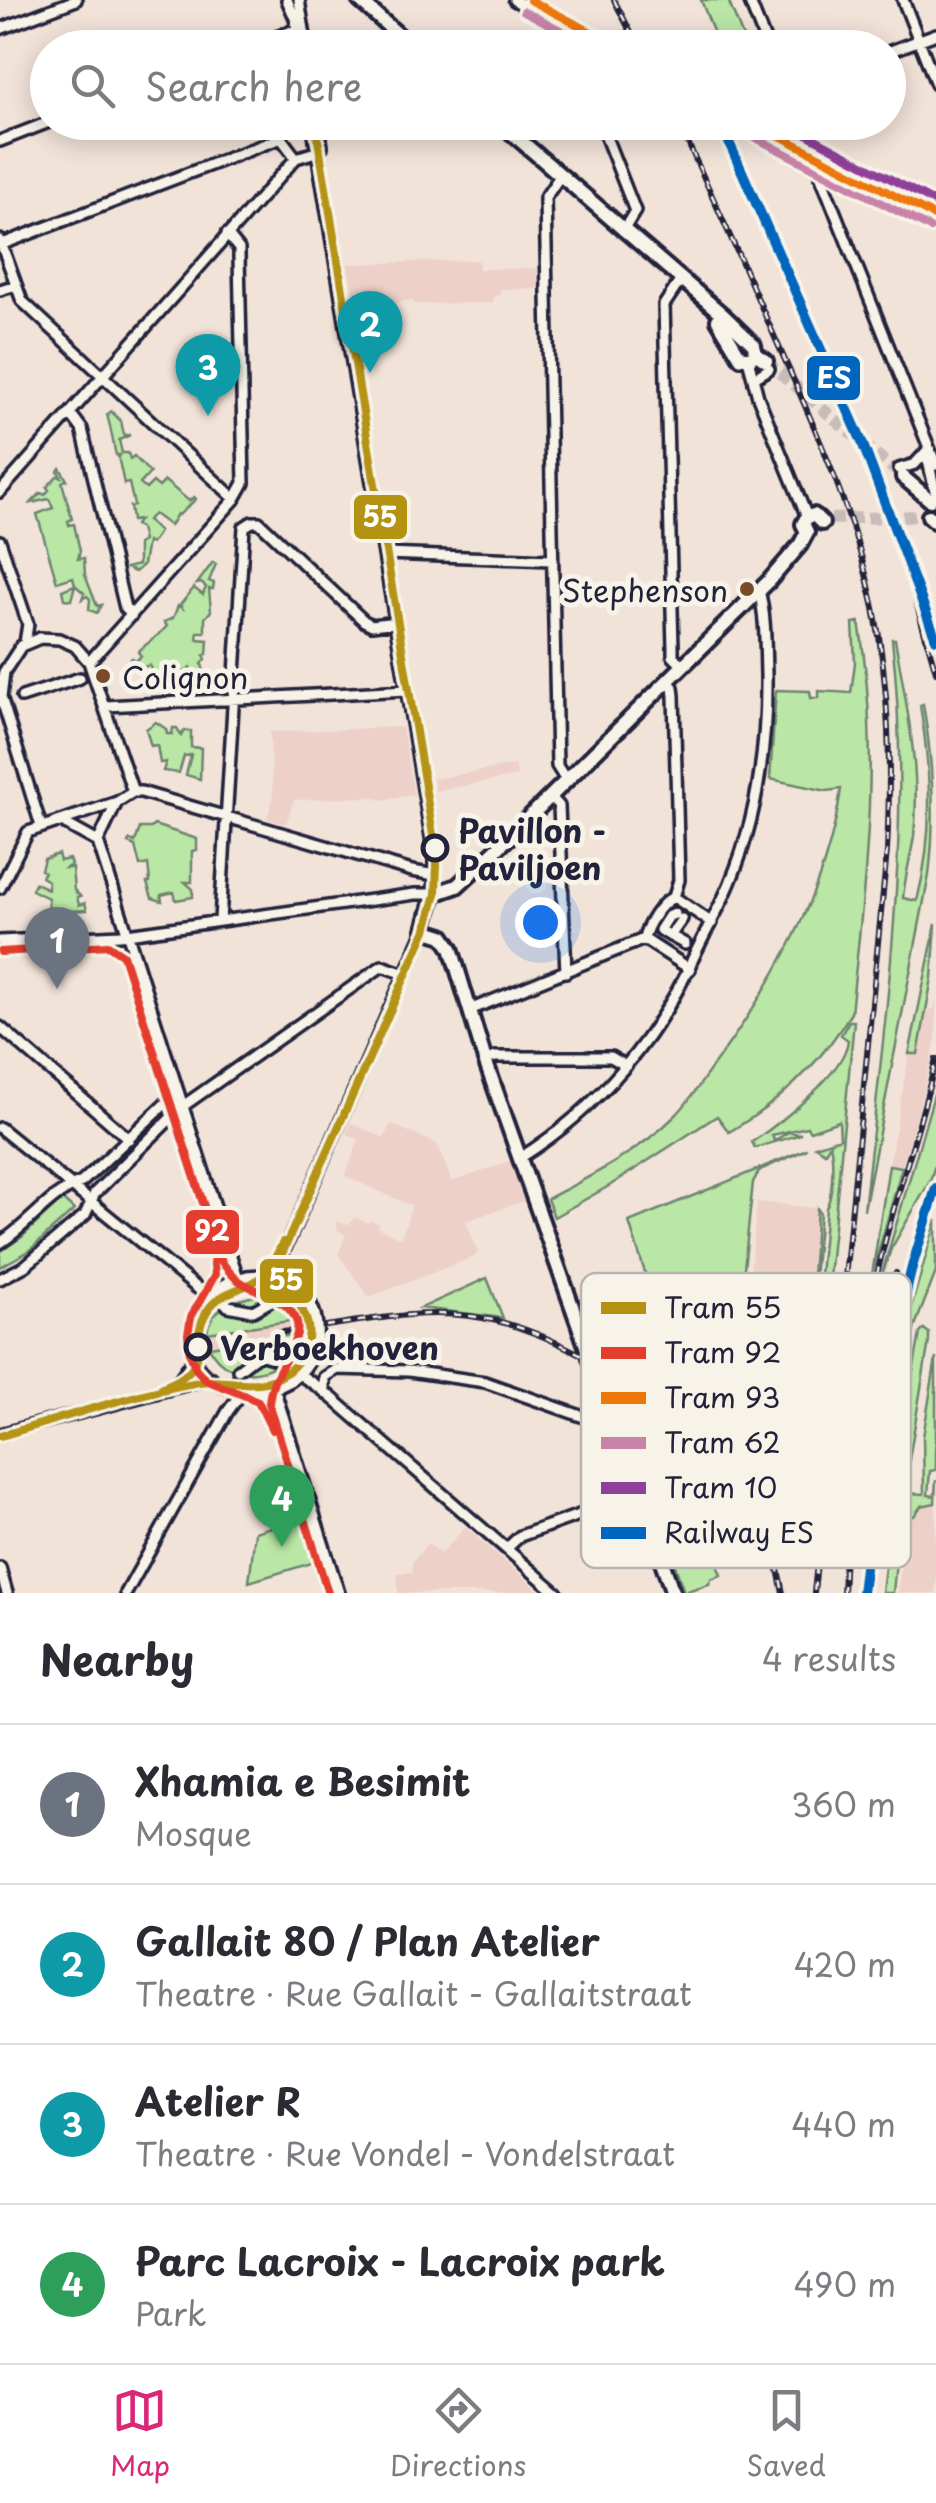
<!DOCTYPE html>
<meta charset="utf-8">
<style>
:root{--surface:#fff;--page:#f2f2f3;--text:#2b2b33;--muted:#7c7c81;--line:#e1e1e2;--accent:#db2777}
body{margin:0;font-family:"Playpen Sans",sans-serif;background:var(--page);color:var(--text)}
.you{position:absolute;left:540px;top:922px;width:35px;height:35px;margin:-25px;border:8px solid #fff;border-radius:50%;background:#1a73e8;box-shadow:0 0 0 15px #1a73e833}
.badge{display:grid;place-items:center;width:65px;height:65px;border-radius:50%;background:var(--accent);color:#fff;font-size:32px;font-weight:700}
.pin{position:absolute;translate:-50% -82px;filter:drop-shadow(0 2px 5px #0008)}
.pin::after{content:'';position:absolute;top:52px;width:35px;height:30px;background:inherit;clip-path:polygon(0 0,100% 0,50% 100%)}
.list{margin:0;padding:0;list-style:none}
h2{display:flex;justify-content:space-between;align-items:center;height:130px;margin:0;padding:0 40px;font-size:42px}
h2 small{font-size:32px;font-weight:400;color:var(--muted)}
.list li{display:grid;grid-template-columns:65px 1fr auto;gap:30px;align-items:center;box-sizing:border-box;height:160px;padding:0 40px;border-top:2px solid var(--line)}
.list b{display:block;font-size:38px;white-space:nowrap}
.list p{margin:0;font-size:32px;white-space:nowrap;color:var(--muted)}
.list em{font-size:32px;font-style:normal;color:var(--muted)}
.icon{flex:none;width:55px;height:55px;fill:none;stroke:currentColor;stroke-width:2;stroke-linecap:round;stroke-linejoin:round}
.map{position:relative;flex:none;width:936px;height:1593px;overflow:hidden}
.search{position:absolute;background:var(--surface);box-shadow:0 5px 25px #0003;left:30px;right:30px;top:30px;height:110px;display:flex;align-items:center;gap:25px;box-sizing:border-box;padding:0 35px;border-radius:55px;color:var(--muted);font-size:38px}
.sheet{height:770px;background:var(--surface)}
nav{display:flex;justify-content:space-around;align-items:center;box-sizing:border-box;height:140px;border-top:2px solid var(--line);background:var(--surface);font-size:28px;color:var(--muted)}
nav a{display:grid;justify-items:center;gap:5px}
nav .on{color:var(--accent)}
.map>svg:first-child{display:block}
.built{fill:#edd0c8}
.green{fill:#bae7a5;stroke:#6e8470;stroke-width:2.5}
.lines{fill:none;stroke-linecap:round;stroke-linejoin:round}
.secondary-tunnel{stroke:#c8bcb9;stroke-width:12;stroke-dasharray:12 6;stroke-linecap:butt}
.street-casing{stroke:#22223b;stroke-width:16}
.secondary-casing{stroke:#22223b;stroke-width:20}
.street{stroke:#f7f3e8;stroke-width:9}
.secondary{stroke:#f7f3e8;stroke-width:12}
.tram{stroke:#22223b;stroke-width:2.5}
.rail-casing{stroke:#22223b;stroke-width:6}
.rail{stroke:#f7f3e8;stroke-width:2.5;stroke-dasharray:8;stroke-linecap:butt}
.secondary-bridge-casing{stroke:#22223b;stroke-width:20;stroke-linecap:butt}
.secondary-bridge{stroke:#f7f3e8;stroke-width:12}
.rail-1-casing{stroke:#f7f3e8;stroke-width:18}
.rail-1{stroke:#0065bd;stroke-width:10}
.tram-1-casing{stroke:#f7f3e8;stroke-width:15}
.tram-2-casing{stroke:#f7f3e8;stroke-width:15}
.tram-3-casing{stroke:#f7f3e8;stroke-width:15}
.tram-4-casing{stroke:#f7f3e8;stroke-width:15}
.tram-5-casing{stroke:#f7f3e8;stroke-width:15}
.tram-1{stroke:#b49312;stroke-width:8}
.tram-2{stroke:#e43c2e;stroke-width:8}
.tram-3{stroke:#ed7807;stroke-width:8}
.tram-4{stroke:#c884a8;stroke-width:8}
.tram-5{stroke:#8f4199;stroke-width:8}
.bus-dot{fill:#7a4b2a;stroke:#f7f3e8;stroke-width:4}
.stop-dot{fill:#f7f3e8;stroke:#22223b;stroke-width:5}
.labels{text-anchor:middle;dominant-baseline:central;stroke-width:10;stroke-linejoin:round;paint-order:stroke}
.bus-label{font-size:30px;fill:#22223b;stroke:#f7f3e8;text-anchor:end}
.stop-label{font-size:32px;font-weight:bold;fill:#22223b;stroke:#f7f3e8;text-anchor:start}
.key{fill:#f7f3e8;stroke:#b7b4b4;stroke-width:2.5}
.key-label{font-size:28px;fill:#22223b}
.line-badge{stroke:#f7f3e8;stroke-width:4}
.badge-label{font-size:28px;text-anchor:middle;font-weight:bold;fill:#fff}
</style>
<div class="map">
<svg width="936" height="1593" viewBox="0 0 936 1593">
<rect width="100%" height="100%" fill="#f2e3d9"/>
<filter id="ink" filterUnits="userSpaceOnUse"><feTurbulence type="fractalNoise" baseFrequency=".01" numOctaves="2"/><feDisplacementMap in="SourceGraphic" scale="20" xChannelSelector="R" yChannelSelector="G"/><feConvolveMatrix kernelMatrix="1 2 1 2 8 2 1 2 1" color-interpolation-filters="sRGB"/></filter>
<g filter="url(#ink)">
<path class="built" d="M478,260L479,269L537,268L538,289H500V296L493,297V303L414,304L413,300L355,309L348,264Z
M402,727L414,795L381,800L372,797L294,800L286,824L267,819L273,797L270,732Z
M515,765L518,776L435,791L433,779Z
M936,997V1040L918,1112L902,1167L889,1165L909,1054H918L925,1011L934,1009Z
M351,1123L384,1138L391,1124L437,1144L452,1182L510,1161L524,1201L466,1221L478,1252L474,1257L369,1297L338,1254L346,1235L338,1230L335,1221L349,1225L354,1217L368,1223L370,1220L379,1224L378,1228L401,1238L412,1206L345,1176L359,1140L346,1133Z
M757,1202L817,1208L809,1313L747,1308Z
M297,1320L299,1334L209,1347L207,1333Z
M936,1480V1593H898L908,1493L934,1496Z
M465,1527L541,1593H398L397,1573L413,1572L412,1562L428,1543L441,1554Z"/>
<path class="green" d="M701,0H728L747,47H719Z
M111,411L121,421L124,435H130L119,440L122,453H128L130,459L134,456L150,473L140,484L146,489L153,482L159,487L165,481L189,501L194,497L196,499L179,515L177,514L170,526L154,514L147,520L159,532L151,544L147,542L143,565L135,572L126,568L138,565V544L143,541L140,528L135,525L139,520L132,521L130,506L134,505L129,483L124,484L118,456L121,455H116C112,440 112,431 107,415Z
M60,468L67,480L62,482L72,519L68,521L69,525L74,524L80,551L78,559L84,558L85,575L97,606L101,605L97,613L89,610L90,599L87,596L82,599L84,593L75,585L71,600L64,599L62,590L75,585L73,577L57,582L37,514L53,508L49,499L31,503L41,493L45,495L49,490L47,487L57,476L61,477L58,471Z
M213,562L216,564L209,581L214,583L213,589H209L211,611L205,618V632H198L197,639L208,640L207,654L204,655L206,659L202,664L205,675L202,671L191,672L190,667L187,671L151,673L150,665L133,670L130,660L132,658L136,661L141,656L138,652C145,644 157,638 167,626L164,622L173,618L178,606L182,608L180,605L194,588L203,595L206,587L201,583L197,584Z
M859,622C881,752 865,882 851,1013C820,1064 781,1102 729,1132L717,1116L609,1186L554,1217L547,1199C592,1176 640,1151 676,1115C690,1101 701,1082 713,1066C774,983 827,892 841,789L827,791L770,779L776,690L810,691L811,698H819V691L851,693L855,663L853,623Z
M892,639H895C906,702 921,771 914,836C911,856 905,877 903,898L917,901C934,835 931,772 920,705L923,704C933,762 936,817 929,875L864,1210C885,1021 913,829 892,639Z
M156,722L166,729L167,734H172L173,728H177L181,736L184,731H191V747L201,748L200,779L186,775L191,755L184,756L179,773L163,771L166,762L160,763L157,745L151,746L146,729Z
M154,825L197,839V850L192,851V882H185L193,889V897L176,900L174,892L161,895L162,901L152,898L147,883L150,882L148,864L140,866L135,846L128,843L130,840L135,842L140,828H151Z
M58,854L60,861L69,859L71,865L66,868H72L74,890L80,896L77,897L79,905L85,903L87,910L49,912L48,898L32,890L35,883L48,889V881L41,877L44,872L41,870L44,859Z
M936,924L932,978L918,1054H909Z
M849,1021H854L801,1566L790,1563L777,1534L776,1517L768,1461L770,1412L802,1415L817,1208L820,1213L811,1311L818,1298L826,1208C833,1196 834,1159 830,1144L825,1152L815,1146L840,1138L839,1121L810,1131L807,1127L772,1135L774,1141L788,1132L801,1134L755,1148L752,1142C780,1123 845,1073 848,1040L841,1035Z
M936,1088V1162L930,1181L891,1249L879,1284Z
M807,1149L760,1170L753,1182L740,1307L722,1388C697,1390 669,1371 647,1359L651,1348L630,1285L647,1279L629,1222Z
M889,1165L902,1167L872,1275Z
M62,1199L74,1210L29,1251L0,1267V1252L22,1237Z
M936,1220V1272L915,1326L897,1399H893L911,1308Z
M487,1278L503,1318L421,1308Z
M260,1295C278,1296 290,1304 297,1320L207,1333C210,1307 237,1299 260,1295Z
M924,1329L929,1333V1341L901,1507L893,1593H882L896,1466L920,1333Z
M299,1334C290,1375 229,1389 209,1347Z
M936,1358V1470L930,1471L928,1495L935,1496L936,1480L935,1503L921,1506L914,1516H905L908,1493L924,1494L923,1437Z
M301,1518L315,1562L249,1582L255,1532Z
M729,1524L732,1540L711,1548L721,1575L711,1579L709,1584L684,1592L668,1545Z"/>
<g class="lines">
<path class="secondary-tunnel" d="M766,361L903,477
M831,519L921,516"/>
<g class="street-casing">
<path id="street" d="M287,0L295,18L300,48
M299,0L307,48
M514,0L562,26L571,48
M749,0L768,48
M903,0L936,84
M0,29L76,0
M248,48L297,29
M888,52L936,34
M319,122L322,147
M600,122L635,211L623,231
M799,122L936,465
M806,139L936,208
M0,141L49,122
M813,158L936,222
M560,176L545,198L557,766L566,780
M0,240L22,301L235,499
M0,245L281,138L296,158
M680,281L664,305L673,648V656L682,665
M0,290L16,285
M748,359L758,397L807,517
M754,383L756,377L769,369
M70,413L82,429L125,608L132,615
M926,452L936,495
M899,469L915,464L926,452
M0,492L296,158L319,151
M0,541L28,624L25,643
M385,554L551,560
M89,662L235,499L244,483L239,256V249L227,234
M667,681L673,687L674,696L679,880L674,897
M22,697L80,678
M106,706L407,690
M133,792H141L412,871L435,875
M550,796L559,806L566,972
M60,821L98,842
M41,826L1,697L4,672L21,646L40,638L59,639L75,646L89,662L133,792
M98,842L238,1278
M98,842L117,802
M0,888L28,832L117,802L133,792
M674,897L712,923
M675,914L669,916L660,930L685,944
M220,920L244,527L252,522H259L364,621L372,625L396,622
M670,936L682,919
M644,939L690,969
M644,939C646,926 661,902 674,897
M0,941L120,935L415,894H434V855L312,122
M472,1009L644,939
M0,1027L129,1139
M485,1060L496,1057H611L626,1066
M0,1128L207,1296
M520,1158C598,1109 660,1036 696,952C707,929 720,907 730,883C758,816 767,746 766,674C765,645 766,618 759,590
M0,1243C29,1225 50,1193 82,1182L168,1101L183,1106
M247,1276C334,1265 342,1381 261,1391C176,1400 163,1297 247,1276Z
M273,1276L424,930
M0,1279L25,1266L85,1215L95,1193L183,1106L382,966L405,974
M222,1299L228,1306L253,1311L276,1298
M238,1370L259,1354L283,1361
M299,1374L324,1391L557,1593
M175,1385L194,1359
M277,1386C319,1342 320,1329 284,1281
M274,1388L339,1593
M324,1391V1377L337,1369L409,1371L485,1382L615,1428
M0,1434L212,1378
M506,1549L520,1536L638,1494
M0,1568L7,1593
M126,1593L228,1411L243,1391"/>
</g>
<g class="secondary-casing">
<path id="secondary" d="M359,0L413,48
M499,122L723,315L754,345L755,353L766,361
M718,320L741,358H751L755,353
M903,477L930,500
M929,516L936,522
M807,532L803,524L807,517L814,515L822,523
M590,1357L485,1060L451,948L443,936L424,930L434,894L457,886L497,849L769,581L800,545L807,532
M598,1379L673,1593"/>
</g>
<use href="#street" class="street"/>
<use href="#secondary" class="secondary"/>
<path class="tram" d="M336,1123L355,1090
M239,1289L261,1284L282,1288"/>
<g class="rail-casing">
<path id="rail" d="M614,0L639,48
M678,122C711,191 741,261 772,331C812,421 854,511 874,608C890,689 891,769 887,851L814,1593
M892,520L936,672
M326,1326C374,1319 422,1310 470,1316C517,1322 558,1342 599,1364C698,1419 762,1476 783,1593
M275,1333L299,1330
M859,1545L879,1352L896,1273
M843,1593C848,1484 855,1372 879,1266C895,1196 920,1129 936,1059"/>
</g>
<use href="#rail" class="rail"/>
<g class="secondary-bridge-casing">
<path id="secondary-bridge" d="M590,1357L598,1379"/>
</g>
<use href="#secondary-bridge" class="secondary-bridge"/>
<g class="rail-1-casing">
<path id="rail-1" d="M720,122L862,442L936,639
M862,1593L890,1359L912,1267L936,1188"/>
</g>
<use href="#rail-1" class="rail-1"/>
<g class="tram-1-casing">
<path id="tram-1" d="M162,1387C218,1367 184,1342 210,1307C221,1292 242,1290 257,1280C270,1271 276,1256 283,1242
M0,1436C66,1417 132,1394 199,1382C224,1378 251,1389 275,1379C288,1374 301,1361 306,1347C319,1311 279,1291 281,1256L426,930L436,894L437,859L315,122"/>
</g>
<g class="tram-2-casing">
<path id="tram-2" d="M1,952L108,945L123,955L222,1262C227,1269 231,1275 238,1280C257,1294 307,1303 296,1337C288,1361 271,1376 269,1403L328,1593
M212,1244L215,1275L191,1317L188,1334L190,1354L196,1369L206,1380L258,1401L272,1430"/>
</g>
<g class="tram-3-casing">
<path id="tram-3" d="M530,0L622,48
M753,122L936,217"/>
</g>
<g class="tram-4-casing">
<path id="tram-4" d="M524,11L595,48
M746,133L930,228"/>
</g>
<g class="tram-5-casing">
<path id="tram-5" d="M799,122L808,135L936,203"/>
</g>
<use href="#tram-1" class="tram-1"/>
<use href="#tram-2" class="tram-2"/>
<use href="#tram-3" class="tram-3"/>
<use href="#tram-4" class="tram-4"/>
<use href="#tram-5" class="tram-5"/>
</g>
</g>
<g class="bus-dot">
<circle cx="747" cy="589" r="9"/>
<circle cx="103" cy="676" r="9"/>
</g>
<g class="stop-dot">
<circle cx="435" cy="848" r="12"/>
<circle cx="198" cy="1347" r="12"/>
</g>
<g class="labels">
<g class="bus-label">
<text x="728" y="589">Stephenson</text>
<text x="122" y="676" text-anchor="start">Colignon</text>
</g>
<g class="stop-label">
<text x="458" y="830">Pavillon -<tspan x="458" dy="37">Paviljoen</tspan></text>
<text x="220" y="1347">Verboekhoven</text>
</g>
</g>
<rect x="581" y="1273" width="330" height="295" rx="15" class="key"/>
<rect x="601" y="1302" width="45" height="12" fill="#b49312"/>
<rect x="601" y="1347" width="45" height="12" fill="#e43c2e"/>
<rect x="601" y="1392" width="45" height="12" fill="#ed7807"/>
<rect x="601" y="1437" width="45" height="12" fill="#c884a8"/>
<rect x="601" y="1482" width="45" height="12" fill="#8f4199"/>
<rect x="601" y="1527" width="45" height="12" fill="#0065bd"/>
<g class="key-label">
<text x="664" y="1318">Tram 55</text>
<text x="664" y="1363">Tram 92</text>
<text x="664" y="1408">Tram 93</text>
<text x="664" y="1453">Tram 62</text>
<text x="664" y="1498">Tram 10</text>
<text x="664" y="1543">Railway ES</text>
</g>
<g class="line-badge">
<rect x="805" y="354" width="57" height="48" rx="10" fill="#0065bd"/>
<rect x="352" y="493" width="57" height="48" rx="10" fill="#b49312"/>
<rect x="184" y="1208" width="57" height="48" rx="10" fill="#e43c2e"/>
<rect x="258" y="1257" width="57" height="48" rx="10" fill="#b49312"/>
</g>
<g class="badge-label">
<text x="834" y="388">ES</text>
<text x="380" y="527">55</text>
<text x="212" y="1241">92</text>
<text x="286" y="1290">55</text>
</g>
</svg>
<div class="you"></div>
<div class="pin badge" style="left:57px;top:989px;background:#6b7280">1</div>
<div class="pin badge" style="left:370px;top:373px;background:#0f9aa8">2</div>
<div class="pin badge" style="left:208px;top:416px;background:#0f9aa8">3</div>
<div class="pin badge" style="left:282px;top:1547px;background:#2e9e5b">4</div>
<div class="search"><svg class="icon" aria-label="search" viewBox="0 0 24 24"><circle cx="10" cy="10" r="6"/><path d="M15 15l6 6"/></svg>Search here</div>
</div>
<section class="sheet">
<h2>Nearby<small>4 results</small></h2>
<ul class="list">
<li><span class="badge" style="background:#6b7280">1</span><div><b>Xhamia e Besimit</b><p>Mosque</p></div><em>360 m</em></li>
<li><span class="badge" style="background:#0f9aa8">2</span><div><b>Gallait 80 / Plan Atelier</b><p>Theatre · Rue Gallait - Gallaitstraat</p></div><em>420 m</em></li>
<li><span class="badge" style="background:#0f9aa8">3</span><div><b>Atelier R</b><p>Theatre · Rue Vondel - Vondelstraat</p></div><em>440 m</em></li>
<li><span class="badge" style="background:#2e9e5b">4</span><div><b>Parc Lacroix - Lacroix park</b><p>Park</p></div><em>490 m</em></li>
</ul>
</section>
<nav>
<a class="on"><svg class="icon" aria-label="map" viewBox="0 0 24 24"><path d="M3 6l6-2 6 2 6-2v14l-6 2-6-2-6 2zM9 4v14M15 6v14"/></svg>Map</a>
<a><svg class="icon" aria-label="directions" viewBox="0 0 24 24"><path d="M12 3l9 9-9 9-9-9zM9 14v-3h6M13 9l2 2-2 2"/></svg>Directions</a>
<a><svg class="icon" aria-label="saved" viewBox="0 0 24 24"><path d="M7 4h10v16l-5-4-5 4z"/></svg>Saved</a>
</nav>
